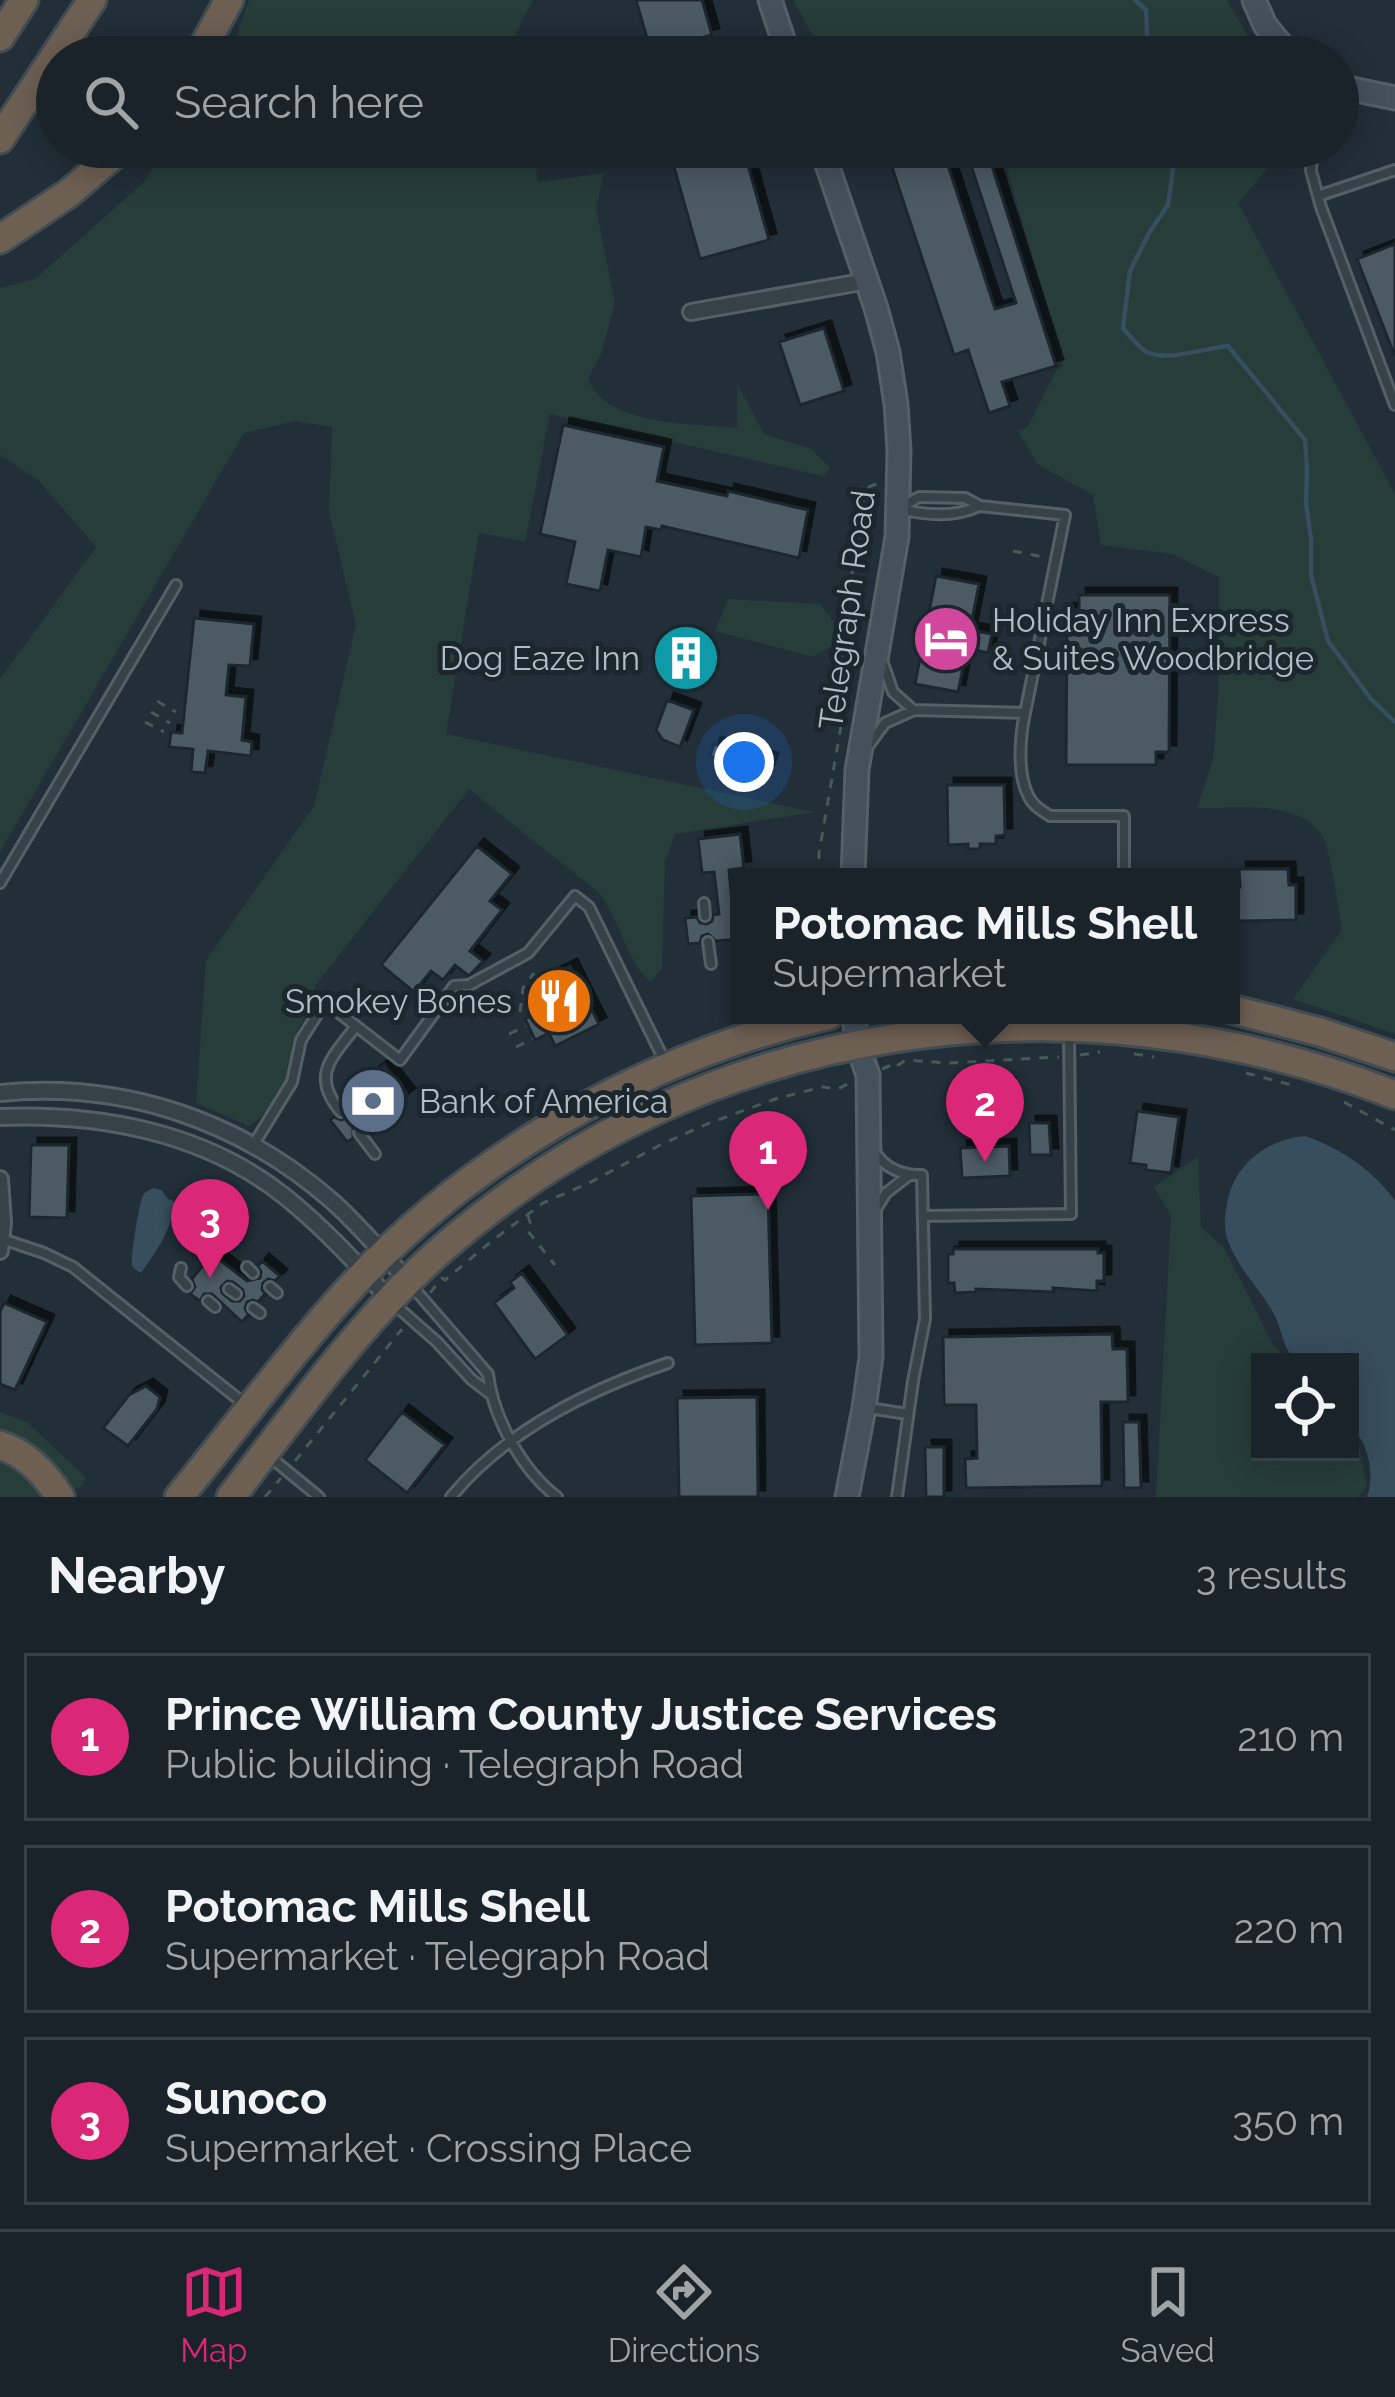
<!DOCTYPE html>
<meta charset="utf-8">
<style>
:root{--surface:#1a232a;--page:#272f36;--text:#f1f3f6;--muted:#9fa4a8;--line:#384047;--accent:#db2777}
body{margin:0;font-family:Raleway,sans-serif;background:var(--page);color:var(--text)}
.controls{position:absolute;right:36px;bottom:36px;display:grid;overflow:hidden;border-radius:0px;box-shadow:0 6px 30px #0003}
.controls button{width:108px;height:108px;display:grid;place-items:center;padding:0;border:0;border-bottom:3px solid var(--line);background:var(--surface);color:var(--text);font:60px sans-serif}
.you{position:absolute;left:744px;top:762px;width:42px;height:42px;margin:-30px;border:9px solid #fff;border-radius:50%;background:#1a73e8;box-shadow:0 0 0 18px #1a73e833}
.badge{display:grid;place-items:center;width:78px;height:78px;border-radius:50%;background:var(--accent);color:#fff;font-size:39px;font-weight:700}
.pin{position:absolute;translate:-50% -99px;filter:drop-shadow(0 3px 6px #0008)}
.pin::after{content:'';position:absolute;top:63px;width:42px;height:36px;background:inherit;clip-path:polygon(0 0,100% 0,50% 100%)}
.popup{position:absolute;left:730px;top:868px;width:510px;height:156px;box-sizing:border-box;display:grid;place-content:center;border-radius:0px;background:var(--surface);filter:drop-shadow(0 3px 9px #0005);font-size:39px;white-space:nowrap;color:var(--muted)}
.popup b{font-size:45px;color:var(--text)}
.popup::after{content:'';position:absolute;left:50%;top:100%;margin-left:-24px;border:24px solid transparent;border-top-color:var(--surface)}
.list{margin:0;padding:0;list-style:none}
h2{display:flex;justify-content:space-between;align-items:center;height:156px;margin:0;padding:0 48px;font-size:51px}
h2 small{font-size:39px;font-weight:400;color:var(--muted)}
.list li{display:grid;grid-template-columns:78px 1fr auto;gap:36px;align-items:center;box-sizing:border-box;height:168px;margin:0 24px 24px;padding:0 24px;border:3px solid var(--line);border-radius:0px}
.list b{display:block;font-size:45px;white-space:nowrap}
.list p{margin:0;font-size:39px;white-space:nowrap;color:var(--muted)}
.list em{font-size:39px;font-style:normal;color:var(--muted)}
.icon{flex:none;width:66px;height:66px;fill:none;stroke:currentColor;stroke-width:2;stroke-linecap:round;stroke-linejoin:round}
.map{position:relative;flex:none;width:1395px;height:1497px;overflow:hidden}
.search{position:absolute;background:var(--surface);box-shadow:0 6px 30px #0003;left:36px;right:36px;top:36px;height:132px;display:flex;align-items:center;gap:30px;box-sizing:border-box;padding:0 42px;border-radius:66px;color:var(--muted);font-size:45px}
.sheet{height:732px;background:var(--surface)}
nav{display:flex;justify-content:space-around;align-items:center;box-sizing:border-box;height:168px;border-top:3px solid var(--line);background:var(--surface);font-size:33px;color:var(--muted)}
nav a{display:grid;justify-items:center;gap:6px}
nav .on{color:var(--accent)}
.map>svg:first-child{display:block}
.green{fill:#273d3a}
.water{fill:#374e5e}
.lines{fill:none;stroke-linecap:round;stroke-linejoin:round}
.stream{stroke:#374e5e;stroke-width:4.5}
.building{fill:#4b5a63;stroke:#1d282f;stroke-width:3;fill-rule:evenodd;filter:url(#shadow)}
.lane-casing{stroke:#545f66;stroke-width:14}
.street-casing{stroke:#545f66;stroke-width:20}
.secondary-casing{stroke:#545f66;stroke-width:27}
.highway-casing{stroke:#414c53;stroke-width:33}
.path{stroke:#465a58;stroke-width:3;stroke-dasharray:9 9;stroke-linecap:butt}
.lane{stroke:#364148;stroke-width:8}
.street{stroke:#364148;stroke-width:14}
.secondary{stroke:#44515b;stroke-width:21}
.highway{stroke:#6e5f53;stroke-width:27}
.labels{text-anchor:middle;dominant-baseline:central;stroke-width:10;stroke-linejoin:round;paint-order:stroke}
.street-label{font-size:33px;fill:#b1bcc4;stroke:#1b262d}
.poi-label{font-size:33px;fill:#b1bcc4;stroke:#1b262d;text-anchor:start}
</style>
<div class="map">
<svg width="1395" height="1497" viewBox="0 0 1395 1497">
<defs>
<filter id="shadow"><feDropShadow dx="7" dy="-7" stdDeviation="0" flood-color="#0009"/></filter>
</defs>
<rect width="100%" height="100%" fill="#222f38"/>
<path class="green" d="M249,0H533L516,32L518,57H225L234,43Z
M793,0H1227L1260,57H825Z
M167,147H533L538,182L604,173L596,208L615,303L601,354L588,379C608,427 692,423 737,428V383L764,434L811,449L831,468L823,476L550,414L525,542L479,533L446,734L814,812L675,834L665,862L662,968L651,982C624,959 621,919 598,892L469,789L315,986C315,1007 306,1014 297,1031C291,1044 292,1057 289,1070C283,1092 267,1115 249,1126L196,1103L206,960L314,806L356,625L329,512L332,427L295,421L244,433L0,852V679L96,547L39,481L0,455V288L35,279L143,183Z
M1001,147H1278L1274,161L1238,203L1395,494V1034L1293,999L1342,930C1339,911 1330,849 1322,836C1299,798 1235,809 1197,808L1213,760L1218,698L1219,577L1172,554L1101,545L1093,495L1037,464L1018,431L1027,428L1056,371L1063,366Z
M728,599L820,604L836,625L832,646L813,657L715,631Z
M1198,1157L1201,1227L1225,1249L1272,1343L1289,1362H1260V1452H1350V1431L1358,1441L1367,1487L1358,1497H1156L1171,1215L1154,1187Z
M0,1412L27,1422L85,1477L83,1486L75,1489L68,1487L0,1436Z
M0,1455L9,1458L53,1497H0Z"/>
<path class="water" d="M1305,1136C1342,1149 1371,1169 1395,1200V1497H1367C1375,1473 1369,1443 1350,1426V1362H1296C1281,1345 1283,1330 1273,1312C1259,1288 1237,1267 1228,1241C1223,1228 1225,1216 1227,1204C1234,1164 1266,1140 1305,1136Z
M153,1188L161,1190L168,1199L174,1201C173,1229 157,1250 141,1273C138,1271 134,1269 132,1266C130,1261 139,1200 144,1194C146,1191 150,1190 153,1188Z"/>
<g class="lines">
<path class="stream" d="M1135,0L1146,10L1148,57
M1172,147L1174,162L1168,205L1149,233L1130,271L1123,328C1129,335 1137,346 1145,351C1165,363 1205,348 1228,346L1305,440L1307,469L1306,503L1311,539V575L1328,641L1371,699L1395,722"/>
</g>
<path class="building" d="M636,0H702L712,35L651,52Z
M721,147H743L769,240L700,259L672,160Z
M902,147H942L995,309L1016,303L965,147H986L1056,366L1002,382L1010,406L989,413L968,350L954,355L887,152Z
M1395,244V354H1394L1357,259Z
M824,328L844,391L800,405L779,342Z
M563,425L664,447L657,481L727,496L728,491L808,510L799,558L662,526L661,530L646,527L641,557L608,550L600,591L566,584L575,542L540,534Z
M936,576L979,584L970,630L992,634L988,653L967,648L958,692L915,684Z
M1079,595H1170L1169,752H1156V765H1066L1067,610H1079Z
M194,618L254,624L250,666L229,665L226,695L246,697L242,740L252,742L251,756L208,751L205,773L191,772L193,749L169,747L171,732L182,733Z
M671,644L706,655L700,675L665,664Z
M667,700L694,710L680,747L663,740L656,730Z
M714,744L771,760L767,772L710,756Z
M947,785H1004L1005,835L996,836V844H980V849H968V844L948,845Z
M740,834L744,868L729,870L733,913H739V939L716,941L708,934L702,936L700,943L688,944L685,918L697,917L700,923L707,924L712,921L713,915L719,914L714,872L702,873L698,839Z
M477,846L512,874L490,901L502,910L470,951L483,961L469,976L455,965L443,980L431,971L414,992L381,965Z
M1239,869H1288L1289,885H1296V920L1236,921V887H1240Z
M570,966L599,1024L555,1046L549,1033L535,1040L525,1019L538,1013L525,988Z
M384,1065L408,1095L366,1128L359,1125L353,1127V1138L347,1142L330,1120L334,1117L341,1120L347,1118L349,1105L342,1097Z
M949,1085H1008V1114H949Z
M1137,1111L1179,1117L1171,1173L1146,1170V1165L1130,1163Z
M1029,1123H1049L1051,1155H1030Z
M31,1145H69L67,1218L29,1217Z
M1009,1146L1010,1176L962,1178L960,1148Z
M768,1194L772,1343L695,1345L691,1196Z
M953,1249H1098V1253H1104V1281H1097V1291L1053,1288L1054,1292L976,1289V1292L955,1293L954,1283H948V1254H953Z
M212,1254L247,1281L260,1278L261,1272L258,1266L262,1261L280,1276L275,1281L268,1279L263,1283L262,1289L265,1294L258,1302L253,1300L247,1302L245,1308L248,1315L242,1322L212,1294H204L200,1301L190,1294L195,1287L192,1279ZM227,1281L233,1282L243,1290L244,1296L240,1301H232L222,1293L221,1287Z
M522,1273L568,1335L535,1359L494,1303L514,1288L510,1282Z
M4,1303L47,1322L15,1390L0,1384V1312Z
M1112,1334L1113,1349H1127L1128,1402H1101L1102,1486L966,1488L965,1459L977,1458L976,1405H944L943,1337Z
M146,1386L160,1397L157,1409L128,1446L103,1428L129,1395Z
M757,1397L758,1497H679L677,1398Z
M402,1412L445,1445L407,1493L365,1460Z
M1123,1422H1139L1141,1488H1124Z
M925,1447H944V1497H926Z"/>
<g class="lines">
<g class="lane-casing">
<path id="lane" d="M1312,147L1311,171L1321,207L1395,405
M1318,196L1395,170
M901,507L919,497L965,498L980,506L1065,515L1025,713
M900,509C925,515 955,518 979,506
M883,663L893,692L912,709
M869,745L885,723L914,710L1025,713C1020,736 1017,773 1028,795C1032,805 1041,810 1050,816H1124V877
M0,883L176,585
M704,903L705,916
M708,942L711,964
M341,1112C310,1075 332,1058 356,1026
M359,1133L375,1154
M254,1144L292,1082L301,1040L325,1002L400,1060L454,986L469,985L528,953L575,896L589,907L665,1062
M874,1150C883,1168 903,1176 922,1175L925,1319L913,1381L897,1497
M876,1209L886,1193L908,1176
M923,1216L1071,1214L1069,1034
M2,1239L44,1253L73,1267L247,1406
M247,1267L253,1273
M181,1268L179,1277L187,1286
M411,1285L488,1374C493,1418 522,1470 557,1497
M270,1287L277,1293
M229,1289L236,1294
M208,1301L215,1307
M395,1305L437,1342L471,1379L489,1393
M253,1308L260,1313
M868,1408L908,1414
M269,1456L319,1497
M451,1497C506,1430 588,1390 668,1363"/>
</g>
<g class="street-casing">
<path id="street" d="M691,312L867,281
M0,1093C123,1081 239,1120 332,1201C360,1226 383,1254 408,1281
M0,1117C99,1113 203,1132 283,1195C322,1226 356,1263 390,1300
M0,1179L3,1223L0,1251"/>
</g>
<g class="secondary-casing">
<path id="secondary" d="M770,0L789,57
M1254,0L1265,25L1291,57
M1338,86L1395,98
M821,147L876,308L888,352L896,404L899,450L897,537L857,770L853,877
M847,1497L864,1408L871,1357L868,1075L857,1044L854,1015"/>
</g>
<g class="highway-casing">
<path id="highway" d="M0,37L24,0
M198,57L229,0
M0,139L92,0
M0,239L69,193L123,147
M1231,1009L1320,1032L1395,1057
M0,1445C27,1454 45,1473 60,1497
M179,1497C231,1434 280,1367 334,1306C460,1161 642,1057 829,1015
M231,1497C298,1411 360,1321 442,1249C706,1018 1073,968 1395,1095"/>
</g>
<path class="path" d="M1013,551L1048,558
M157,701L176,712
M151,712L170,723
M145,722L164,732
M819,877V853L844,709L841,659L845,613L861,523L864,489L876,484L879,479
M520,1012L523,988L534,973
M509,1034L526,1026
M516,1047L533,1039
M1134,1054L1154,1057
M1080,1055L1100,1052
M882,1069L889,1066L892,1069L906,1060L949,1063L1059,1057
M1246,1073L1295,1086
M1344,1102L1395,1130
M528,1215L530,1223L527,1230L555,1265
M430,1293L442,1278L445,1280L493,1240L543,1203L589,1183L660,1145L707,1124L775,1099L822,1087L838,1089L851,1082
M295,1461L402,1329
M265,1497L281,1478"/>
<use href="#lane" class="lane"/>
<use href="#street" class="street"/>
<use href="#secondary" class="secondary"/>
<use href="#highway" class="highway"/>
</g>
<defs>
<g id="hotel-disc" transform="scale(3.45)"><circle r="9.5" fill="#d1479c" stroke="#1b262d"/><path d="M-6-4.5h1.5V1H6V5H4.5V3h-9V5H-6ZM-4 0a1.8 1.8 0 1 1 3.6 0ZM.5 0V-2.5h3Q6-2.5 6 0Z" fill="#fff"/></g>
<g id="building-disc" transform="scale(3.45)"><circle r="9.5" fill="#0f9aa8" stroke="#1b262d"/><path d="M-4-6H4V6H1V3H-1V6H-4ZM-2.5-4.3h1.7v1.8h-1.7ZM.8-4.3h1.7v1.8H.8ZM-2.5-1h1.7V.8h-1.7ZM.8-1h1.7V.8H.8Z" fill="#fff"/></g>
<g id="restaurant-disc" transform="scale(3.45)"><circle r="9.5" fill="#e8710a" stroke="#1b262d"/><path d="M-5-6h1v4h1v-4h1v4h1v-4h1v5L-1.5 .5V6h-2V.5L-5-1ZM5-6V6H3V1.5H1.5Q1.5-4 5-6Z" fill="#fff"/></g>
<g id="bank-disc" transform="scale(3.45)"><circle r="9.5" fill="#5c6f8a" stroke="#1b262d"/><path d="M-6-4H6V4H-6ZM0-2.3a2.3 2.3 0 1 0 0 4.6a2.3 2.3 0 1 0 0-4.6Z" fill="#fff"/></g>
</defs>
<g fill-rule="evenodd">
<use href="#hotel-disc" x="946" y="639"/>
<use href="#building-disc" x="686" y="658"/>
<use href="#restaurant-disc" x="559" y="1001"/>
<use href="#bank-disc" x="373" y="1101"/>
</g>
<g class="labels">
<g class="street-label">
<text transform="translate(847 610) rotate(-82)">Telegraph Road</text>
</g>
<g class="poi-label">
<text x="992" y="620">Holiday Inn Express<tspan x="992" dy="38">&amp; Suites Woodbridge</tspan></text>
<text x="640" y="658" text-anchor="end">Dog Eaze Inn</text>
<text x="512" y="1001" text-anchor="end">Smokey Bones</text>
<text x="419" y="1101">Bank of America</text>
</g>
</g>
</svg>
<div class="controls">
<button><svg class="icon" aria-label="locate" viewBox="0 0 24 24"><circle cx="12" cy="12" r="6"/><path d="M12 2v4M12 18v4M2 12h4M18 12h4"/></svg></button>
</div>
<div class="you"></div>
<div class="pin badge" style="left:768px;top:1210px">1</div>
<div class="pin badge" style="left:985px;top:1162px">2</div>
<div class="popup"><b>Potomac Mills Shell</b>Supermarket</div>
<div class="pin badge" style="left:210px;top:1278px">3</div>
<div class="search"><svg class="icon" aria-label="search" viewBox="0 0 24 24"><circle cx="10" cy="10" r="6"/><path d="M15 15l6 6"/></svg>Search here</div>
</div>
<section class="sheet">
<h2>Nearby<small>3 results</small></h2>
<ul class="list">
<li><span class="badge">1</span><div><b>Prince William County Justice Services</b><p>Public building · Telegraph Road</p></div><em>210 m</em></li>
<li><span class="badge">2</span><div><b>Potomac Mills Shell</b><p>Supermarket · Telegraph Road</p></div><em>220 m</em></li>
<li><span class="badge">3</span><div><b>Sunoco</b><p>Supermarket · Crossing Place</p></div><em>350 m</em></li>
</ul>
</section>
<nav>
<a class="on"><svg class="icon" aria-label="map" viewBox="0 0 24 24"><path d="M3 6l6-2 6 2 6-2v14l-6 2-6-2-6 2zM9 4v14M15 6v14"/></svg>Map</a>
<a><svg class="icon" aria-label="directions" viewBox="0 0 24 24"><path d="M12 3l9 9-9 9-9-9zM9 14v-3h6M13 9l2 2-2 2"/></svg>Directions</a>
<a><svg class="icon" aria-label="saved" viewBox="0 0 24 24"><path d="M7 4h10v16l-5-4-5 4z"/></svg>Saved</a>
</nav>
